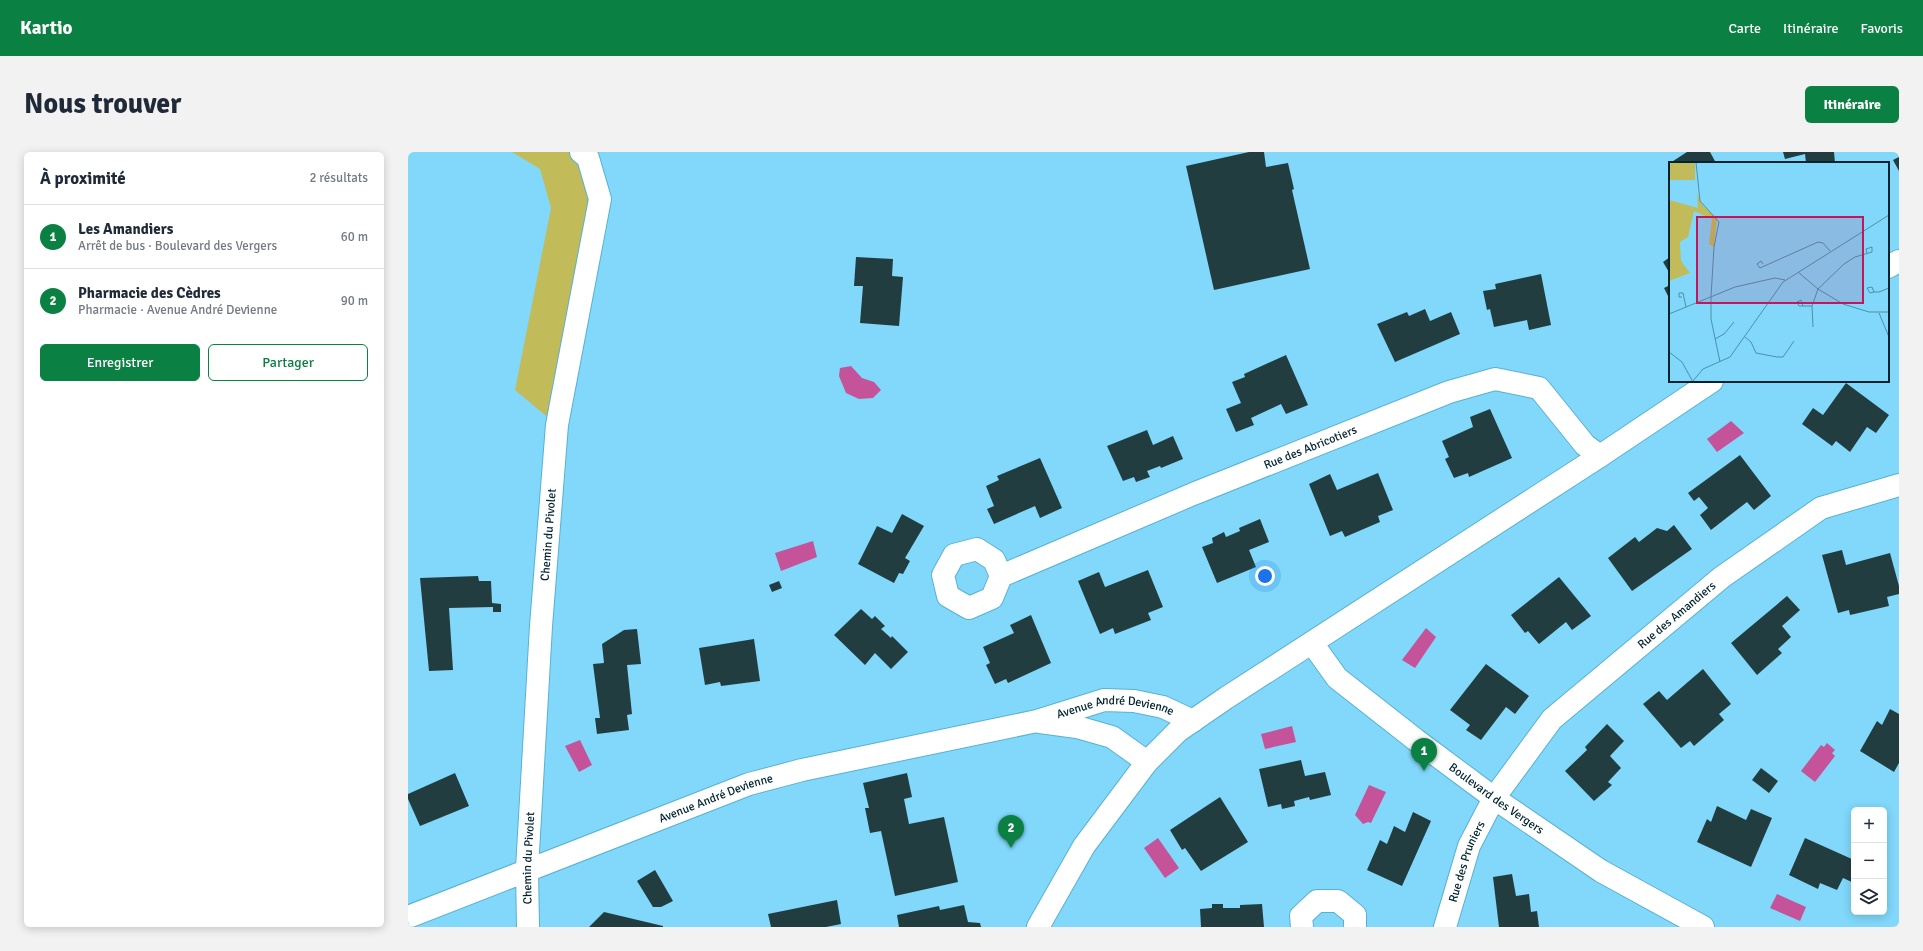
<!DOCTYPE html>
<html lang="fr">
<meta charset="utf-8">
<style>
:root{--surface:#fff;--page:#f2f2f3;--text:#1f2937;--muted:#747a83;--line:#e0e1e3;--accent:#0b8043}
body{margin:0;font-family:Signika,sans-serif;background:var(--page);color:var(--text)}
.controls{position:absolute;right:12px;bottom:12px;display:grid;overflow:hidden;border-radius:6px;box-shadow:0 2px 10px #0003}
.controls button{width:36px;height:36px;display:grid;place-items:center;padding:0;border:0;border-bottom:1px solid var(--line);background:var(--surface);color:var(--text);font:20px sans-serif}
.you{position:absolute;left:857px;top:424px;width:14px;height:14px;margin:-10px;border:3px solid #fff;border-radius:50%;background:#1a73e8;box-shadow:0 0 0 6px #1a73e833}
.badge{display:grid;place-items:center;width:26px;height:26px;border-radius:50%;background:var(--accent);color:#fff;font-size:13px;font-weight:700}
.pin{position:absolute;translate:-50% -33px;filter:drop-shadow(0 1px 2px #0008)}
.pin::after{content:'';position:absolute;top:21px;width:14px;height:12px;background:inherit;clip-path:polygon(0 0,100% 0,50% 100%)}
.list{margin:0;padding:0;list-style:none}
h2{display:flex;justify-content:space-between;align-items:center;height:52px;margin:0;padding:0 16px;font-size:17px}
h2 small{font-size:13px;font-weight:400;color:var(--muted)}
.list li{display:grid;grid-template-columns:26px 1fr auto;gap:12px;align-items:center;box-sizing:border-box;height:64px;padding:0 16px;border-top:1px solid var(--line)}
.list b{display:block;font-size:15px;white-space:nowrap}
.list p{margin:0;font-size:13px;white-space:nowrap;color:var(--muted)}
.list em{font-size:13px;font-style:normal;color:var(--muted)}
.actions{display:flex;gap:8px;padding:12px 16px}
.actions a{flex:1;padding:9px 0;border:1px solid var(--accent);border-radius:6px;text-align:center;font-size:14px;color:var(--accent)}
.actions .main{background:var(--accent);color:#fff}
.icon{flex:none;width:22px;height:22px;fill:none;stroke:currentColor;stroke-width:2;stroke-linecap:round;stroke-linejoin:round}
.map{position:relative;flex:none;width:1491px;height:775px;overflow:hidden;border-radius:6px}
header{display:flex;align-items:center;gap:24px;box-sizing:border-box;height:56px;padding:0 20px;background:var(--accent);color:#fff}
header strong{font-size:19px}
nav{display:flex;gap:22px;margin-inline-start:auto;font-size:14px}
.intro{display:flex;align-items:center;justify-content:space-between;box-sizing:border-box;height:96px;padding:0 24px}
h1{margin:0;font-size:28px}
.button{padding:10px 18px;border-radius:6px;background:var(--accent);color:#fff;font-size:14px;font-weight:700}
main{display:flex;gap:24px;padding:0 24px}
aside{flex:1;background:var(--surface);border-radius:6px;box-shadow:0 2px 10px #0003}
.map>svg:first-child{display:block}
.green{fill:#c2bb5a}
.water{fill:#c5539a}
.building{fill:#223d40}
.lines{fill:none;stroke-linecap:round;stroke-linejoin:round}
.minor-casing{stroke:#59b1d1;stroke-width:24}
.major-casing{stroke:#59b1d1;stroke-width:24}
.minor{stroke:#fff;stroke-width:22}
.major{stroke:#fff;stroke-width:22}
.labels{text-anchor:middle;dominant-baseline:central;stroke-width:4;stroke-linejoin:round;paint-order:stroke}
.street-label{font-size:12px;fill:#002330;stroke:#9fe3fe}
.inset-road{fill:none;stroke:#4d90a9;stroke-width:1}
.view{fill:#c2185b;fill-opacity:0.15;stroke:#c2185b;stroke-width:2}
.inset-edge{fill:none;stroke:#002330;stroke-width:2}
</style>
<header>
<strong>Kartio</strong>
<nav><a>Carte</a><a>Itinéraire</a><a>Favoris</a></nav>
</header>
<div class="intro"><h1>Nous trouver</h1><a class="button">Itinéraire</a></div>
<main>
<aside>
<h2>À proximité<small>2 résultats</small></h2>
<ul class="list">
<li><span class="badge">1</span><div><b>Les Amandiers</b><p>Arrêt de bus · Boulevard des Vergers</p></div><em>60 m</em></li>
<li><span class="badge">2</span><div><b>Pharmacie des Cèdres</b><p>Pharmacie · Avenue André Devienne</p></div><em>90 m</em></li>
</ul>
<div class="actions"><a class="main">Enregistrer</a><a>Partager</a></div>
</aside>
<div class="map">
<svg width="1491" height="775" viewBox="0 0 1491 775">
<rect width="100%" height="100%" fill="#81d8fa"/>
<path class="green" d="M104,0H173L192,47L149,273L107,238L143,56L132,17Z"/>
<path class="water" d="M443,214L454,226L466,230L473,238L465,246L451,247L438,241L431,224L432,216Z
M1323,269L1336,281L1309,300L1299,287Z
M405,389L409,405L373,419L367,401Z
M1018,476L1028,485L1007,516L994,508Z
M884,574L888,590L857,597L853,582Z
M172,588L184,613L171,620L157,594Z
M1419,591L1427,598L1424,601L1427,604L1407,630L1393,619L1413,593L1416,595Z
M961,633L978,640L963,671L960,670L955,672L947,663Z
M750,686L771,716L757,726L736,696Z
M1369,742L1398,755L1392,769L1362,756Z"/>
<path class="building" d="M841,0H856L858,15L880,11L886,37L884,38L902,117L806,138L778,14Z
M1279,0H1302L1308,11H1262Z
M1375,0H1426L1427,11H1398L1397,2L1377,7Z
M1491,5V19L1485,8Z
M448,105L485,107L484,124L495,125L491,174L452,171L455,134H446Z
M1262,105V122L1255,110Z
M1133,122L1143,173L1121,178L1119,168L1086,175L1082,157L1079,158L1075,139L1088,137L1087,132Z
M1262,133V148L1256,136Z
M1017,157L1022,169L1043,160L1052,182L987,210L969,172L999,160L1001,164Z
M878,203L900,253L878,262L873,252L843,266L846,273L828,280L818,257L833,251L824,230L837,225L836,222Z
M1438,231L1481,263L1468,281L1459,275L1442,300L1428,289L1424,294L1394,272L1405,256L1415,263Z
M1082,257L1104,306L1061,325L1060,321L1046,326L1037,307L1041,305L1034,289L1065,275L1062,265Z
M739,278L745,293L765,284L775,307L753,316L752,314L739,319L742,325L728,330L726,325L715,329L699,294Z
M1332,303L1363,344L1346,358L1339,350L1303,378L1292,363L1300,356L1291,345L1286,349L1280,341Z
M632,306L654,356L632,366L627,354L586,372L579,357L586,354L578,334L591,328L589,324Z
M970,321L985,358L970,364L972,370L937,385L934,379L922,384L901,332L922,322L929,338Z
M494,362L516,374L497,406L502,409L495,422L491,421L486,431L450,412L469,374L484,381Z
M852,367L861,390L841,398L848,415L809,431L794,395L805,391L804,386L816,380L818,385L832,379L831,376Z
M1266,373L1284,397L1224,439L1200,406L1227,385L1231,390L1249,376L1259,379Z
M1434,398L1438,413L1482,401L1491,434V442L1479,445L1481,454L1442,463L1441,458L1430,461L1414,403Z
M740,418L755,455L740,461L743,468L707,482L705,476L692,482L670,429L691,420L697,435Z
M70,424L71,429H83L84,451L93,452V460H85V455L41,456L45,518L21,519L12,426Z
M1151,425L1183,464L1164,478L1158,470L1131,492L1120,479L1117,481L1103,463Z
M371,429L374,436L364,440L361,433Z
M1379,444L1392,458L1374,474L1383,485L1370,497L1374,501L1349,523L1323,491Z
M453,457L464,467L467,464L477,474L473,477L483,486L484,484L500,500L483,517L467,501L457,513L426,483Z
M623,463L643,511L600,531L598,527L587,532L578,513L582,511L575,495L606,481L602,473Z
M229,477L233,512L219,513L224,562L219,563L221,578L189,582L187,566H192L185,512L196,511L194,492L216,478Z
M346,487L352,529L313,534L312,530L297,533L291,496Z
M1078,512L1121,544L1107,562L1098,555L1073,588L1058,578L1062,573L1042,558Z
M1295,517L1323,552L1311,562L1316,568L1286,594L1282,589L1273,596L1235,552L1251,539L1259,548Z
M1482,557L1491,562V611L1486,620L1452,599L1469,569L1474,573Z
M1199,572L1216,589L1202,604L1213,616L1200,630L1204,633L1186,649L1157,619L1179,598L1177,595Z
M893,608L897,624L917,620L923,643L902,648L901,645L886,649L887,654L874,657L873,652L860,655L851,617Z
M1353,616L1370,629L1361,641L1344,628Z
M47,621L61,654L12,674L0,647V642Z
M499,621L504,645L496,647L501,672L536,665L550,730L487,744L473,679L462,681L457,656H461L455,631Z
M812,645L840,690L793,719L777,696L774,698L762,678Z
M1309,654L1338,668L1343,657L1364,666L1343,715L1289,690L1299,667L1303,670Z
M1005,660L1023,669L994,734L959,718L972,688L979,692L986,674L997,680Z
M1397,686L1446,708V731L1435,726L1429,738L1412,731L1410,737L1381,723Z
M247,718L265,749L253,755H245L229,729Z
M1104,722L1108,744L1121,742L1123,760L1129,759L1131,775H1091L1085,725Z
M429,748L433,772L418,775H363L360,762Z
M804,752H815V756H832V753L854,752L856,775H793L792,757L804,756Z
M556,753L560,770L572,771L573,775H491L489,763L531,754L532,758Z
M196,760L255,774V775H181Z"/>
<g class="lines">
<g class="minor-casing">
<g id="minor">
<path d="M569,397L586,408L593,424L584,446L561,456L540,444L535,423L546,403Z"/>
<path id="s1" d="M593,424L785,342L1041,240L1087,227L1131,236L1177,293L1192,304"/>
<path id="s2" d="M904,491L929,526L1008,588L1086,646L1193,719L1295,775"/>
<path d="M632,570L669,575L704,585L739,610"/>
<path id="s3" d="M0,765L341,632L394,618L629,569L696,548L726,549L755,555L785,569"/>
<path id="s4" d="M120,775L119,717L133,474L149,273L192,47L180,6L173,0"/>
<path d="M894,775L893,764L909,749H930L947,763V775"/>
<path id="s5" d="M1037,775L1061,694L1086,646L1144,567L1314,425L1413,356L1491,333"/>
</g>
</g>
<g class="major-casing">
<path id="major" d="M1480,115L1491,109
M630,775L676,694L739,610L770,579L818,546L1192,304L1304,229"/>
</g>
<use href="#minor" class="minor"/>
<use href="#major" class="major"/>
</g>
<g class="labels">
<g class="street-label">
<text stroke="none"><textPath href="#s1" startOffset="335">Rue des Abricotiers</textPath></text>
<text stroke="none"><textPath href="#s4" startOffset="393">Chemin du Pivolet</textPath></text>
<text stroke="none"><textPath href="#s5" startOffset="399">Rue des Amandiers</textPath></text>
<text stroke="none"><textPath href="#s3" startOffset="742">Avenue André Devienne</textPath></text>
<text stroke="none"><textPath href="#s3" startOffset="330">Avenue André Devienne</textPath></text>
<text stroke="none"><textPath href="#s2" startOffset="243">Boulevard des Vergers</textPath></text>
<text stroke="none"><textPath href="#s4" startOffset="69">Chemin du Pivolet</textPath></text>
<text stroke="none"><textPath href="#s5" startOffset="69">Rue des Pruniers</textPath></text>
</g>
</g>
<g transform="translate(1261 10)">
<rect width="220" height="220" fill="#81d8fa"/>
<path d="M0,0H26V18H0ZM28,32L34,44L48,56L45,85L40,82L43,57L25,49L19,75L11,80L12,99L21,111L0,119V38L29,46Z" fill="#c2bb5a"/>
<path class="inset-road" d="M27,0L31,39L50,60L45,85L42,135V157L51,200M94,102L92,99L88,102L91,106L149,80L154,81L161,89M129,110L149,127L174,142L200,150H220M205,130L203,125L198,126L201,131L205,130H210L220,126M13,135H10V131H14L17,145M134,144L132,138L128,140L130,144H143M210,151L220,175M0,152L66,125L106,116L116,118M144,165L143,144L149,127L175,102L186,95L203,90V85L197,87L198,91M76,175L82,180L87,191L108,195H114L125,179M46,177L55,172L65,160M0,190L13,200L24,220M23,220L34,207L61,195L114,120L220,53"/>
<path class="view" d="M28,55H194V141H28Z"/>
<rect width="220" height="220" class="inset-edge"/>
</g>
</svg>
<div class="controls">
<button>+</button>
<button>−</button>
<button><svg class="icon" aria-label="layers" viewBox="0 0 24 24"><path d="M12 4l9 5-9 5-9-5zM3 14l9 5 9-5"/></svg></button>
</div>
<div class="you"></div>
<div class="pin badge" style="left:1016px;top:619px">1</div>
<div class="pin badge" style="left:603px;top:696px">2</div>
</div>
</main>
